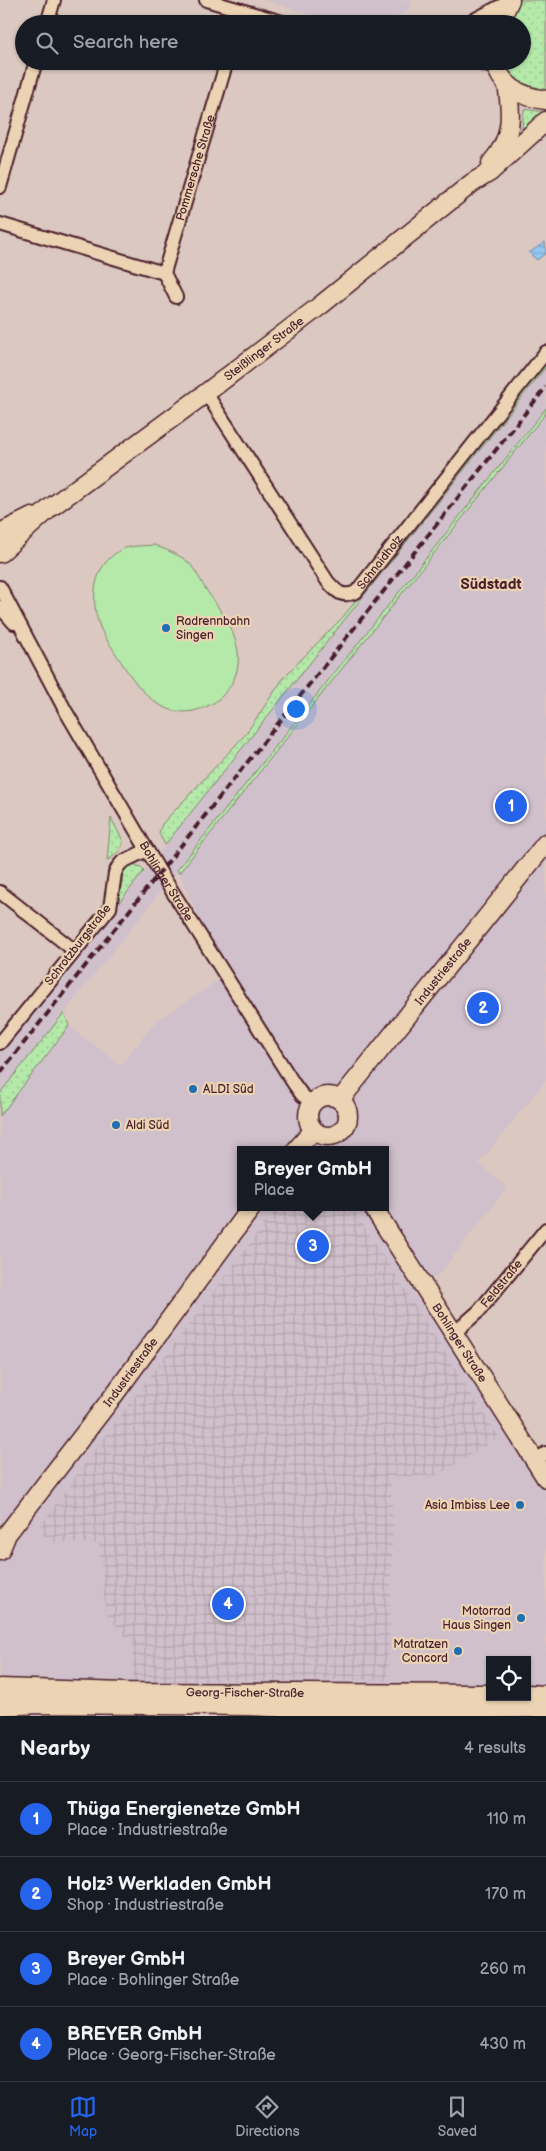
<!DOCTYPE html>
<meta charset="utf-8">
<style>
:root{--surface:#171b24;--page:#242831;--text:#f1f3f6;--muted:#9ea1a6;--line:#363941;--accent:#2563eb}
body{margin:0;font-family:"Balsamiq Sans",sans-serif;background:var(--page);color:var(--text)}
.controls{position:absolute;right:15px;bottom:15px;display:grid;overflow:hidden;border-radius:0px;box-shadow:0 1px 4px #0004}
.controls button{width:45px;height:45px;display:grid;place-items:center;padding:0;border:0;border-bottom:1px solid var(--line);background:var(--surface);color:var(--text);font:25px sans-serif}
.you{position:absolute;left:295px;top:708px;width:18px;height:18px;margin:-12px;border:4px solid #fff;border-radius:50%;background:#1a73e8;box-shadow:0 0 0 8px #1a73e833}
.badge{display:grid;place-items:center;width:32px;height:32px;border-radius:50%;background:var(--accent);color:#fff;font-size:16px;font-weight:700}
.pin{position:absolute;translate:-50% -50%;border:2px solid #fff;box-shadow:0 1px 5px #0006}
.popup{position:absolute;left:237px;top:1146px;width:152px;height:65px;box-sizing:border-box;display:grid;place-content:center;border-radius:0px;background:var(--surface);filter:drop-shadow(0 1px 4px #0005);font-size:16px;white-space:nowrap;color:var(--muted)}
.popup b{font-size:19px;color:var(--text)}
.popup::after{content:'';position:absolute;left:50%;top:100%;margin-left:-10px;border:10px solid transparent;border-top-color:var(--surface)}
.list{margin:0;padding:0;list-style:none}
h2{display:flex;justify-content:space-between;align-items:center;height:65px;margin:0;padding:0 20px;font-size:21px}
h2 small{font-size:16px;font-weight:400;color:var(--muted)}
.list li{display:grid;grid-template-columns:32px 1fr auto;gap:15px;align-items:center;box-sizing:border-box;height:75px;padding:0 20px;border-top:1px solid var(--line)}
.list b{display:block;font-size:19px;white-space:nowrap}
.list p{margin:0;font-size:16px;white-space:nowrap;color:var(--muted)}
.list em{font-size:16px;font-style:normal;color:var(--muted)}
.icon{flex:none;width:28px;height:28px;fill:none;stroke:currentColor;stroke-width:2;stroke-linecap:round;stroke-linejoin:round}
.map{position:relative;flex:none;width:546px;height:1716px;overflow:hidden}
.search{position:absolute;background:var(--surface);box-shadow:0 1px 4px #0004;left:15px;right:15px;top:15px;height:55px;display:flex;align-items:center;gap:12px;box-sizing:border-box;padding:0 18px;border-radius:28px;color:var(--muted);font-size:19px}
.sheet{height:365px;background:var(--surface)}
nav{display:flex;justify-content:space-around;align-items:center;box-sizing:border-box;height:70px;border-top:1px solid var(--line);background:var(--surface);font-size:14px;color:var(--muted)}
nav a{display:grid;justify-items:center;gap:2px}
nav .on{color:var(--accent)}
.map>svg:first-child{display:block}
.built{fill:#d0c0cb;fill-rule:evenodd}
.industrial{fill:url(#industrial-grid)}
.grass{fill:url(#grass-dots);stroke:#7f846a}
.garden{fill:#b4e9aa;stroke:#7f846a}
.water{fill:url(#water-rules);stroke:#7685a2}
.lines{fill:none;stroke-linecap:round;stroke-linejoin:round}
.street-casing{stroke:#4a1f2b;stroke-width:16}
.secondary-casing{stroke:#4a1f2b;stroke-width:21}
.street{stroke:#ebd3b3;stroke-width:12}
.secondary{stroke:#ebd3b3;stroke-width:18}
.rail{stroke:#4a1f2b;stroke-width:4;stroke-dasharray:8 4;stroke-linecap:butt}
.poi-dot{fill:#1f6fb2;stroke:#ebd3b3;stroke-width:2}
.labels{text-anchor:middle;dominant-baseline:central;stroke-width:4.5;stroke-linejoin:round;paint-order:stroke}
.street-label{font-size:12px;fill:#4a1f2b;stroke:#ebd3b3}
.poi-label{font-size:12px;fill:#4a1f2b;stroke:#ebd3b3;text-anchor:start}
.quarter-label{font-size:15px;font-weight:bold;fill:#4a1f2b;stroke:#ebd3b3}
</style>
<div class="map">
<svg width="546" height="1716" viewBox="0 0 546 1716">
<defs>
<pattern id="industrial-grid" width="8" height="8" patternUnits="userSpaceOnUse" patternTransform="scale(1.25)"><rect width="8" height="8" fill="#d0c0cb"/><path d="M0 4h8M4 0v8" fill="none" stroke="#b4a5ae"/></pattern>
<pattern id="grass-dots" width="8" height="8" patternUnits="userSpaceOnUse" patternTransform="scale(1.25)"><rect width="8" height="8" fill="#b4e9aa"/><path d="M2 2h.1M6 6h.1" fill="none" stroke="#9cc792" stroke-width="1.8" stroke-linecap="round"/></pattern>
<pattern id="water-rules" width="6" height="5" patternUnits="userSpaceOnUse" patternTransform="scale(1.25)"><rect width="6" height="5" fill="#93c9f1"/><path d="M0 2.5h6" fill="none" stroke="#80accf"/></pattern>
</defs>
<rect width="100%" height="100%" fill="#dbc8c1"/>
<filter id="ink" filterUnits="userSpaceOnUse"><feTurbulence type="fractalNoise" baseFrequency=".02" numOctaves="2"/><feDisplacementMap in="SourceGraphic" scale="10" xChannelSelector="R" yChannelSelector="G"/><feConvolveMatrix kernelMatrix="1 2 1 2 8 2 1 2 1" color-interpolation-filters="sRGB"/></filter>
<g filter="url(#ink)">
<path class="built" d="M263,0H413L406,13L377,23L352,24L339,23Z
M546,367V408L0,1093V1052Z
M546,413V1080L479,1163L507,1188L440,1273L423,1287L546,1478V1716H0V1116L69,1026L121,1065L156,1021L225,976L179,873ZM240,1150H386V1207H240ZM490,1660H527V1697H490Z"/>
<path class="industrial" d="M282,1207H352L499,1437L438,1475L390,1477L393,1524L388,1680L133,1681V1644L106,1614L99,1544L55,1542L37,1531L96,1448L269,1218Z"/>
<path class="grass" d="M517,0H546V90C525,84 512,82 501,61H522V24H502Z
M524,109L546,112V116L521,136Z
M546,362V367L165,845L159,833L162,824L245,735L285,676L343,617Z
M546,408V413L179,873L177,870Z
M111,818L123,841C123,850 114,855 107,861Z
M133,864L141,867L144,871L118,904L124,869Z
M64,1013L69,1026L0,1116V1093Z"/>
<path class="garden" d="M154,545C166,550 178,554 188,562C195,569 201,582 207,591C226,619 250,649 232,683C223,699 210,707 193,711C157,718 134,682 118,657C112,647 104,637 100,627C90,601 92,565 121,550C130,545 144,546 154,545Z"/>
<path class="water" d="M545,242L546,253L537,260L529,253Z"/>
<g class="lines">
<g class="street-casing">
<g id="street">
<path d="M206,0L289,24"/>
<path d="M47,24L54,0"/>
<path d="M238,24L242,10"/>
<path d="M466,24L510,1"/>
<path d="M475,61L497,69"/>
<path d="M0,187L36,61"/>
<path id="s1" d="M0,224L164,273L227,61"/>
<path d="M164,273L176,297"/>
<path id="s2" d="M206,393L328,582C337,592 342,598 356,592L546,352"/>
<path id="s3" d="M0,587L65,710L160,872L294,1084L302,1095L312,1103"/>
<path d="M0,607L14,623"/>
<path d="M0,892L75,951"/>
<path d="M0,1043L110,908L115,873L118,867L122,862L147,850"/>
<path id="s4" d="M453,1334L479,1311L546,1229"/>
<path d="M535,1461L546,1453"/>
</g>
</g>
<g class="secondary-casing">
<g id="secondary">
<path d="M499,24L510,0"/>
<path d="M495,61C500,87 522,97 546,100"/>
<path d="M491,163C513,139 512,115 507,84"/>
<path d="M0,533L32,517"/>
<path id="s5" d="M0,553L50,508L206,393L321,305L472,183L490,172L546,121"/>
<circle cx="328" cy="1116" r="20"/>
<path id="s6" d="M340,1100L546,843"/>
<path d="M296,1150L313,1131"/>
<path id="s7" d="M373,1207L546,1478"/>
<path id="s8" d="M0,1551L7,1534L111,1399L252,1207"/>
<path id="s9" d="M0,1688L125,1692L490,1694"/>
<path d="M527,1694L546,1695"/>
<path d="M0,1706L41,1704L249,1706L354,1711L546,1708"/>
</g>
</g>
<use href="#street" class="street"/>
<use href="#secondary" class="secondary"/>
<path class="rail" d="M0,1073L546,387"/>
</g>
</g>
<g class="poi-dot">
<circle cx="166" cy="628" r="5"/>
<circle cx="193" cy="1089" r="5"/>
<circle cx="116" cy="1125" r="5"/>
<circle cx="520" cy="1505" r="5"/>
<circle cx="521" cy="1618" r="5"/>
<circle cx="458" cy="1651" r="5"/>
</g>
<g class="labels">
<g class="street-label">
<text stroke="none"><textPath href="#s1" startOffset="281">Pommersche Straße</textPath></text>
<text stroke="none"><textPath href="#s5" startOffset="334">Steißlinger Straße</textPath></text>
<text stroke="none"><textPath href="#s2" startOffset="296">Schnaidholz</textPath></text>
<text stroke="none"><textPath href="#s3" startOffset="338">Bohlinger Straße</textPath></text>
<text transform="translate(78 945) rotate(-52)">Schrotzburgstraße</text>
<text stroke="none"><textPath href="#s6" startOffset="165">Industriestraße</textPath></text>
<text stroke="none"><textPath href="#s4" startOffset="70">Feldstraße</textPath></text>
<text stroke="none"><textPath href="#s7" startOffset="161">Bohlinger Straße</textPath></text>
<text stroke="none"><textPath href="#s8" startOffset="222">Industriestraße</textPath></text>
<text stroke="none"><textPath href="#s9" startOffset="245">Georg-Fischer-Straße</textPath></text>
</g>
<g class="poi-label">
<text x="176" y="621">Radrennbahn<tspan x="176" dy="14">Singen</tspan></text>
<text x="203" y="1089">ALDI Süd</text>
<text x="126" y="1125">Aldi Süd</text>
<text x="510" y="1505" text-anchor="end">Asia Imbiss Lee</text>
<text x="511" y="1611" text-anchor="end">Motorrad<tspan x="511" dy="14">Haus Singen</tspan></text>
<text x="448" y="1644" text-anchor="end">Matratzen<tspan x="448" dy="14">Concord</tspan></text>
</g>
<g class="quarter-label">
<text x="491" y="584">Südstadt</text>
</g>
</g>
</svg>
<div class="controls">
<button><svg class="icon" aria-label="locate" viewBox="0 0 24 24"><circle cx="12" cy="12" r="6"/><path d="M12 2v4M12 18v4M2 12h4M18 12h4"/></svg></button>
</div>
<div class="you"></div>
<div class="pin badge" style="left:511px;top:806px">1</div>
<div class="pin badge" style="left:483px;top:1008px">2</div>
<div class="pin badge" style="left:313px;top:1246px">3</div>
<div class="popup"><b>Breyer GmbH</b>Place</div>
<div class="pin badge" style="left:228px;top:1604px">4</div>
<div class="search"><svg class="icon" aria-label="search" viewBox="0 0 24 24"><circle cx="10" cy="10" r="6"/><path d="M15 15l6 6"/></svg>Search here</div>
</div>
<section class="sheet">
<h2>Nearby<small>4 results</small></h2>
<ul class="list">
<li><span class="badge">1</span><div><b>Thüga Energienetze GmbH</b><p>Place · Industriestraße</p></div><em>110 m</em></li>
<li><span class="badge">2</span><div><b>Holz³ Werkladen GmbH</b><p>Shop · Industriestraße</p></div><em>170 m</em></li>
<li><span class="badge">3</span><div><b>Breyer GmbH</b><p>Place · Bohlinger Straße</p></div><em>260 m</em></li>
<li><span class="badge">4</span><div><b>BREYER GmbH</b><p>Place · Georg-Fischer-Straße</p></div><em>430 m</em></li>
</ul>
</section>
<nav>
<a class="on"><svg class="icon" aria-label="map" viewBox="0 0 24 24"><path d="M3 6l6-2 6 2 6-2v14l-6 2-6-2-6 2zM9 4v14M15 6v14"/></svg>Map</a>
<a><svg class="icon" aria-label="directions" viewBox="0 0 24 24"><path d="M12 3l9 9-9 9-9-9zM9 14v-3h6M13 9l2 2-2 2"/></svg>Directions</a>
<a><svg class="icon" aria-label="saved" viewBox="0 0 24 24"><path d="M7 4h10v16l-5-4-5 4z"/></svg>Saved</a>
</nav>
